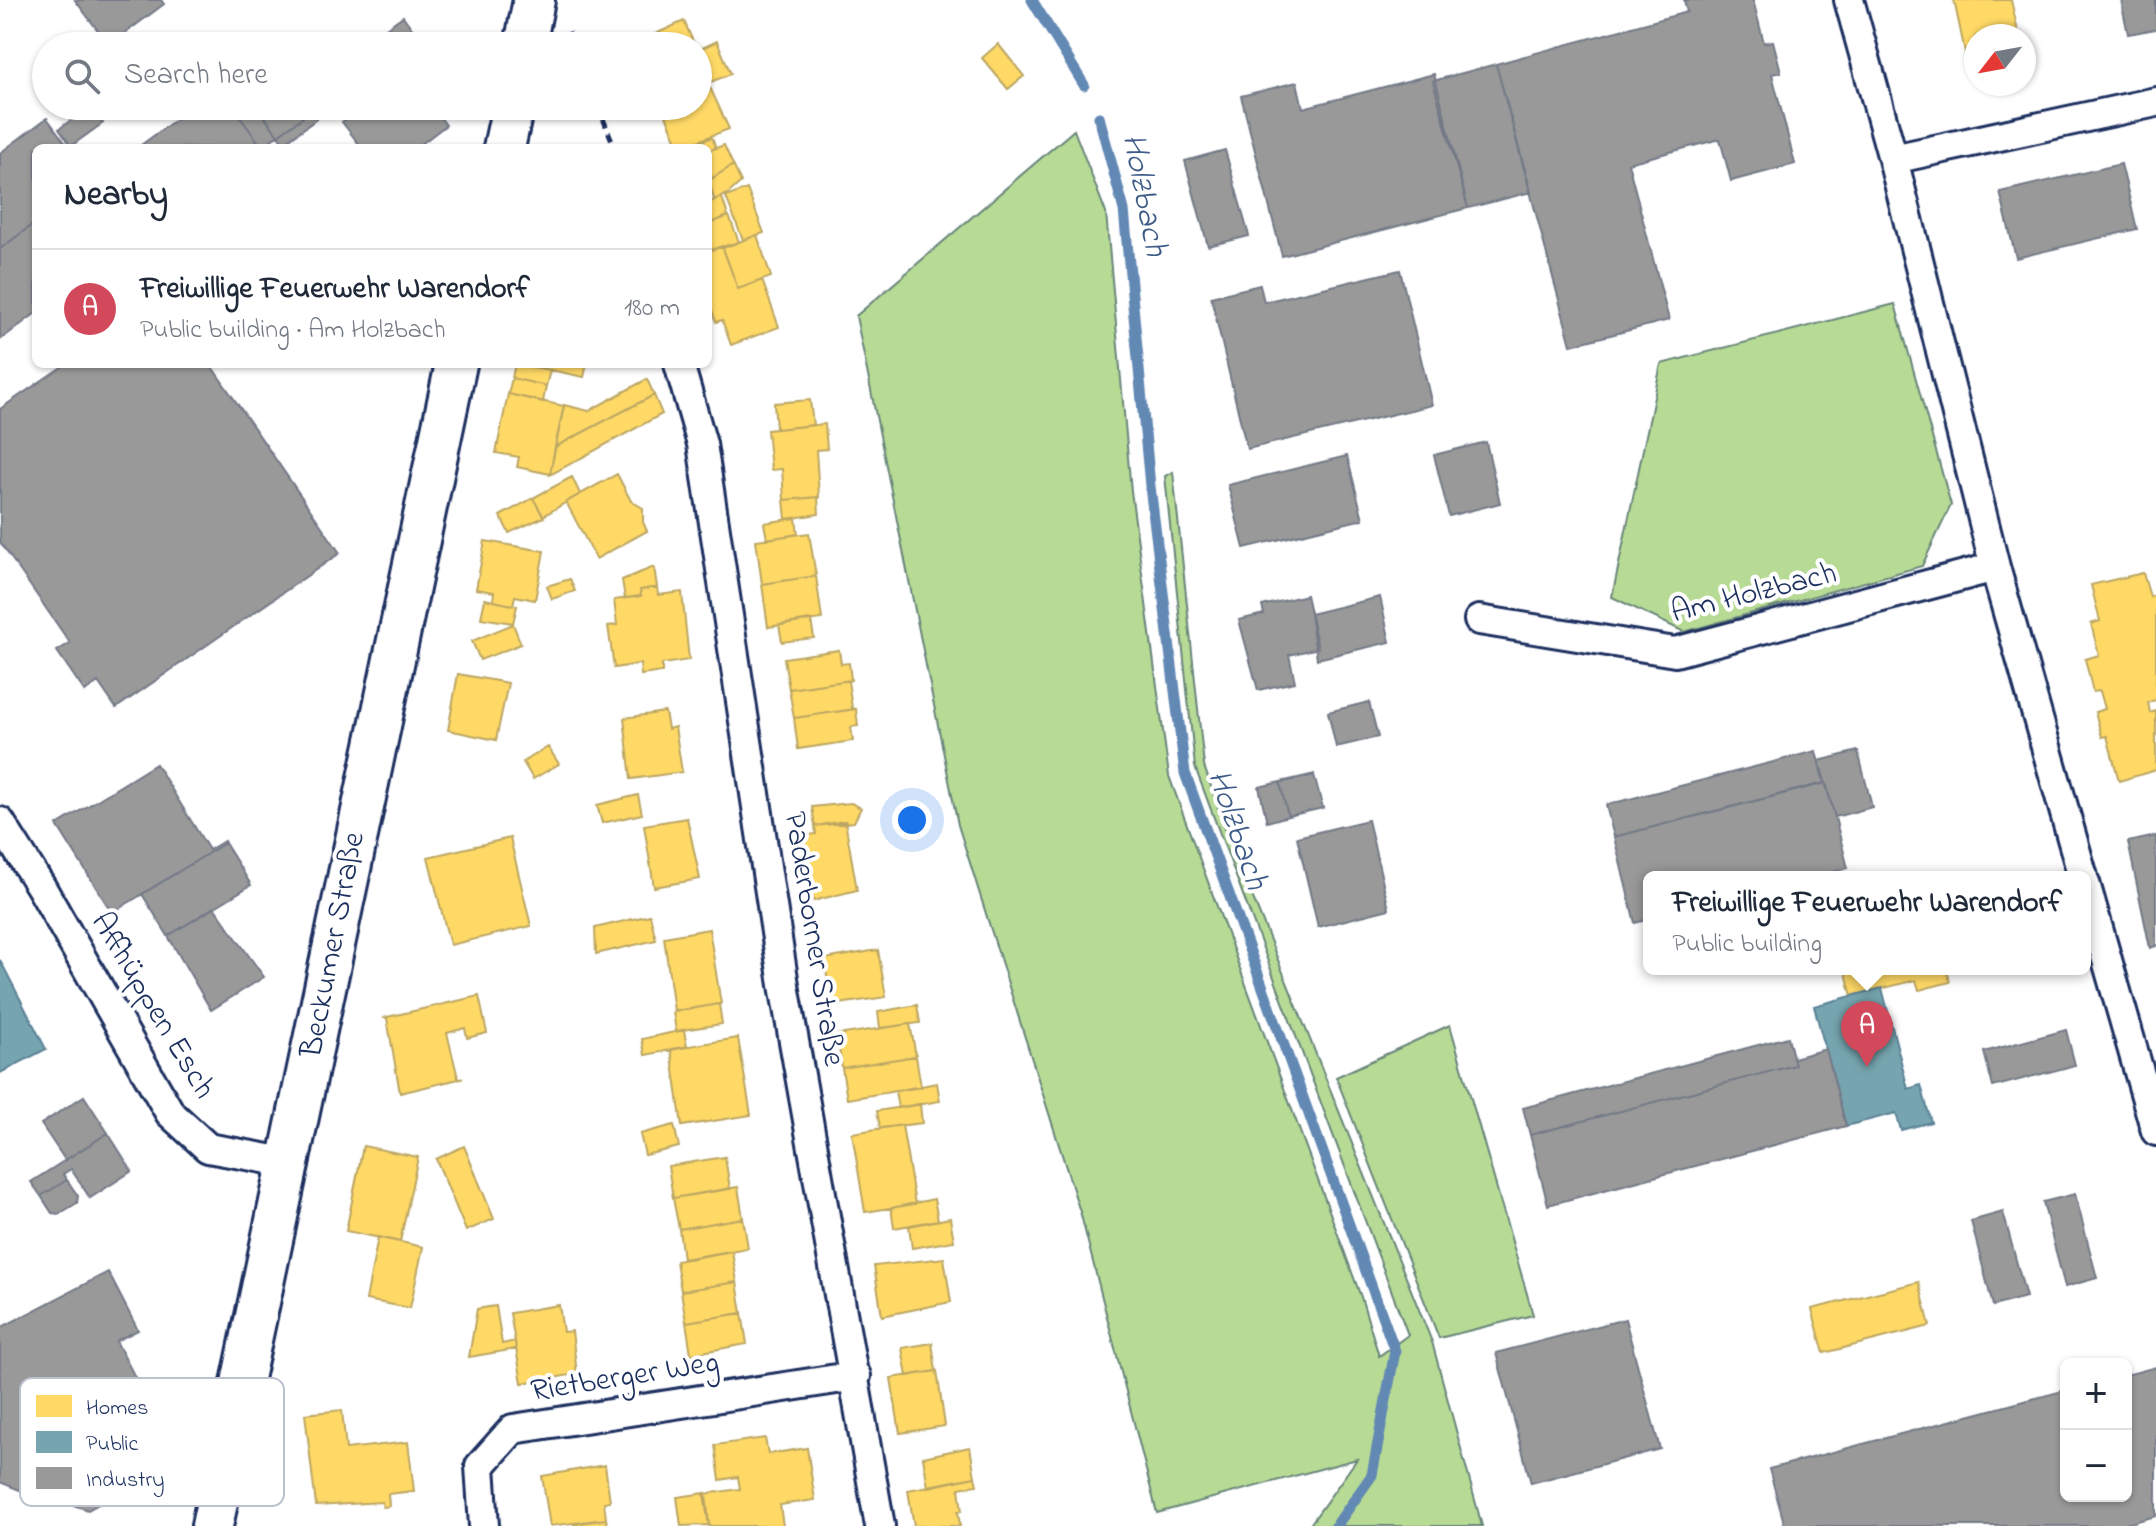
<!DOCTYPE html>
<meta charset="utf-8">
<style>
:root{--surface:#fff;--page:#f6f6f7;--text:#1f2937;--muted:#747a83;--line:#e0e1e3;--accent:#d1495b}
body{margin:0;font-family:"Indie Flower",sans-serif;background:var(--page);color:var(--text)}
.controls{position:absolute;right:24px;bottom:24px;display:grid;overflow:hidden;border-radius:12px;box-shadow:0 2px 6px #0004}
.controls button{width:72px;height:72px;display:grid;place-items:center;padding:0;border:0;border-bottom:2px solid var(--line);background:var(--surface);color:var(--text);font:40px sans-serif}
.compass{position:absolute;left:1964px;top:24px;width:72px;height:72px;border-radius:50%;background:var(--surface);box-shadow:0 2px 6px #0004;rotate:239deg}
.you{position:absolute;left:912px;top:820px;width:28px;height:28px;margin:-20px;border:6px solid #fff;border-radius:50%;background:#1a73e8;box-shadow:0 0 0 12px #1a73e833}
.badge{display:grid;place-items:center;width:52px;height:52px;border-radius:50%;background:var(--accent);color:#fff;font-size:26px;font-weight:700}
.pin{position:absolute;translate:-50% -66px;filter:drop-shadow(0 2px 4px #0008)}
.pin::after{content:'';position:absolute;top:42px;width:28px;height:24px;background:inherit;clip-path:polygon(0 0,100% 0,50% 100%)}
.popup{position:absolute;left:1643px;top:871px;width:448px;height:104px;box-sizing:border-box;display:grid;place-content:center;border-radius:12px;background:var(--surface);filter:drop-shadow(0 2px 6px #0005);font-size:26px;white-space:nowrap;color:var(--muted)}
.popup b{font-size:30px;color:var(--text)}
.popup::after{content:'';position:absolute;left:50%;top:100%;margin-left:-16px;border:16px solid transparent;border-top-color:var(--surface)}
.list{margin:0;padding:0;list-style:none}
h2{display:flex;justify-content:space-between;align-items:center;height:104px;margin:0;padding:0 32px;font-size:34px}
h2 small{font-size:26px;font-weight:400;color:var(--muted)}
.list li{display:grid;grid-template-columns:52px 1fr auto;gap:24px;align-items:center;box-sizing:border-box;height:120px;padding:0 32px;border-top:2px solid var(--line)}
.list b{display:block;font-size:30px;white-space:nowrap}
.list p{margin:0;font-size:26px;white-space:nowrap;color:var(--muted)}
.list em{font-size:26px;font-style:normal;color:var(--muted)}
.icon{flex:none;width:44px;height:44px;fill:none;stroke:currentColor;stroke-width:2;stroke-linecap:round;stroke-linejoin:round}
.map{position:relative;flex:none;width:2156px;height:1526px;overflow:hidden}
.search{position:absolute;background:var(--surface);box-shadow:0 2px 6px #0004;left:32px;top:32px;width:680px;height:88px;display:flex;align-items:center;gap:20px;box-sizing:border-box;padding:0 28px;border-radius:44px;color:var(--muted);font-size:30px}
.panel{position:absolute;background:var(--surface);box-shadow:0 2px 6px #0004;left:32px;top:144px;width:680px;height:224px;border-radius:12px}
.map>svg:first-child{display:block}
.green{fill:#b7db95;stroke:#69857a;stroke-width:2}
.homes{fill:#ffd966;stroke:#bba664;stroke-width:2}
.public{fill:#76a5af;stroke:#5b8297;stroke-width:2}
.industry{fill:#999;stroke:#737987;stroke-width:2}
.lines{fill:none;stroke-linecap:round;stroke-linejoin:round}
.stream{stroke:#6288b4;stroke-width:11}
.street-casing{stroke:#1b2f5e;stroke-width:34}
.secondary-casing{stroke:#1b2f5e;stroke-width:46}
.path{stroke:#1b2f5e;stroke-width:5;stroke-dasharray:8 6;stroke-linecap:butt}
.street{stroke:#fff;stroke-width:28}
.secondary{stroke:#fff;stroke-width:40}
.labels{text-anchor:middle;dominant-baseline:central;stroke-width:8;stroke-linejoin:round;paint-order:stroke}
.street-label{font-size:32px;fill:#1b2f5e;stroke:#fff}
.water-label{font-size:34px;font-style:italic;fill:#3f5c89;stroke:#fff}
.key{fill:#fff;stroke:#bbc1cf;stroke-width:2}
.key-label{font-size:22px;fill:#1b2f5e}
</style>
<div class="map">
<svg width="2156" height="1526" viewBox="0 0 2156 1526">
<rect width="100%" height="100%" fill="#fff"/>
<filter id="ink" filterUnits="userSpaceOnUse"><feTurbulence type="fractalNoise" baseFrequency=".0125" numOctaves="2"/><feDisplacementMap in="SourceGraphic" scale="16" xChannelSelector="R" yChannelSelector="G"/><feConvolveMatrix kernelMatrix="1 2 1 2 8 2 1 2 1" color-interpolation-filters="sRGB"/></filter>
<g filter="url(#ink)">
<path class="green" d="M1074,130L1106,213L1131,491L1169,776L1361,1297L1379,1356L1408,1335L1195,767L1165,476L1173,472L1204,766L1228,836L1432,1342L1482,1526H1309L1357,1459L1157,1513L1081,1215L958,825L856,316Z
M1895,304L1951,505L1922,566L1684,632L1612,597L1661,364Z
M1450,1025L1533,1315L1439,1338L1336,1077Z"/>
<path class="homes" d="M1954,0H2011L2019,36H1976V75L1970,76Z
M684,21L695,46H634L633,44Z
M717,41L731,74L708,83L729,129L680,148L662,106H698V50Z
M998,44L1024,76L1008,89L982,58Z
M712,137L716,148L708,151V148H695L693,145Z
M724,145L733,165L711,179L708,151Z
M733,165L741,182L728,194L714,200L708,176L711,179Z
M747,189L764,233L743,240L726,197Z
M722,197L728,216L708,224V203Z
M729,216L739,242L708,251V224Z
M757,235L771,277L738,289L723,248Z
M722,246L738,289L762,280L779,327L731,345L722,320L716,322L708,298V251Z
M515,364L550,370L546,386L512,378Z
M522,364H587L584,377Z
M512,378L546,386L543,402L508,394Z
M647,379L654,395L555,447L564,405L589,411Z
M508,394L564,406L550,474L517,467L519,457L496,453Z
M654,395L662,414L550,475L555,447Z
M810,400L813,425L776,429L774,403Z
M825,424L827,449L816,450L819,497L784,500L782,469L771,470L767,430Z
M617,474L631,501L643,508V522L647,531L596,559L566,502Z
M572,477L580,494L543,516L533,498Z
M818,497L819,514L786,519L784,500Z
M533,498L544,517L509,533L500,516Z
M796,518L798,534L767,539L764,523Z
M809,533L816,576L762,584L756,540Z
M485,541L544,551L535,600L515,596L513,605L493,601L494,592L476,589Z
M654,567L657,587L640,590L641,596L625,598L622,580Z
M2143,573L2150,597L2156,595V700L2148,702L2150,713L2156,711V770L2119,781L2107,736L2102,737L2095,712L2105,709L2100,691L2093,692L2085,659L2099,655L2091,624L2100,621L2091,585Z
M816,576L822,619L768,627L762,584Z
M570,579L575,591L552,599L547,586Z
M657,587L658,595L682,592L689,660L662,664V672L641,675L640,664L614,668L608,626L617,625L614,600L641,596L640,590Z
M485,599L517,606L513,623L481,618Z
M811,620L814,638L782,642L779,625Z
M513,624L521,644L480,660L472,641Z
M839,650L841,664L849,663L851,680L789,689L784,658Z
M458,674L508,683L496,740L448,730Z
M851,680L848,681L852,708L856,709L794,718L789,689Z
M856,709L858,726L851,727L853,741L798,749L794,718Z
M665,712L668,729L675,727L682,772L631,779L624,718Z
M548,747L559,764L533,779L523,762Z
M638,795L642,814L602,823L597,805Z
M851,803L861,808L854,822L815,826L812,807Z
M687,818L700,879L654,887L644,825Z
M845,821L857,890L813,901L801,836L816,834L815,826Z
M510,838L531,926L450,945L428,857Z
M650,915L656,940L596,954L595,928Z
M709,929L721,1004L674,1011L664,937Z
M878,950L886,997L832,1005L824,959Z
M1845,969H1947L1950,982L1919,990L1916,980L1852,996Z
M479,996L487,1033L467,1038L465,1028L447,1033L458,1078H463L400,1093L387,1018H383Z
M719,1004L722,1024L676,1031L673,1012Z
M917,1005L920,1023L880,1028L878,1012Z
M910,1024L916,1056L842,1068L837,1035Z
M684,1030L687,1047L645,1055L642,1039Z
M738,1038L751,1115L682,1126L671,1049Z
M916,1056L921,1087L847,1099L842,1068Z
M937,1083L940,1101L898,1108L895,1091Z
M920,1104L922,1123L880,1128L877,1111Z
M674,1125L679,1147L645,1155L640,1134Z
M902,1125L915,1204L865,1212L852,1133Z
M363,1146L418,1157L400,1242L346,1231Z
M464,1146L494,1219L466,1231L436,1159Z
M725,1157L730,1189L673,1198L668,1166Z
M738,1187L743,1218L679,1229L673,1198Z
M934,1199L938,1220L894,1228L891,1208Z
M743,1218L748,1248L683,1259L679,1229Z
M950,1218L954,1241L912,1248L909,1226Z
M378,1237L423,1247L410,1308L366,1300Z
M732,1251L737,1282L681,1291L676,1261Z
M944,1258L951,1302L882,1316L874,1266Z
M737,1282L742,1313L686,1322L681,1291Z
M1919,1282L1930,1326L1824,1353L1812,1309Z
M559,1305L563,1332L572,1331L577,1374L522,1383L510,1313Z
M496,1306L502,1344L515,1341L516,1349L469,1357L477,1309Z
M742,1313L747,1344L691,1354L686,1322Z
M932,1343L936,1371L907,1376L902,1348Z
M937,1371L945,1426L900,1433L891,1378Z
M342,1410L346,1449L408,1442L414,1491L388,1494L389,1506L383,1507L382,1502L316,1506L305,1414Z
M765,1438L768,1454L807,1448L815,1500L780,1505L783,1526H709L704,1494L740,1489L738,1477L720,1480L715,1445Z
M970,1447L975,1477L928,1487L923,1457Z
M605,1465L610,1501L604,1502L606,1519L550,1526L542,1476Z
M975,1477L977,1485L959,1488L962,1511H958L960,1526H914L908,1490Z
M706,1493L709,1525L681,1526L677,1497Z
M606,1519L608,1526H574V1524Z"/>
<path class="public" d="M0,960L46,1049L0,1073Z
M1882,988L1908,1089L1921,1085L1931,1122L1901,1130L1896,1113L1846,1126L1814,1006Z"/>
<path class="industry" d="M75,0H161L164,4L109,45Z
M1684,0H1753L1764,43L1773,41L1781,72L1772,74L1795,164L1731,181L1720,139L1628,163L1669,320L1571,345L1496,64L1687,12Z
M2121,0H2156V29L2128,34Z
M403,16L421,41L415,46H361Z
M1496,64L1531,192L1468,208L1433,81Z
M1434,74L1468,208L1282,256L1241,96L1297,82L1303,108Z
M90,106L103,123L71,146L59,129Z
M194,106H232L262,147L137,148Z
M256,106L278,135L262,147L240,117Z
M280,106H295L303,117L278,135L265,117Z
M295,106H334L284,143L278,135L303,117Z
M363,106H432L446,125L416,148H362L342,122Z
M47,118L69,148H36V222L0,249V153Z
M1225,150L1249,236L1208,246L1185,161Z
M2121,164L2137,229L2016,258L2000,192Z
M36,222V313L0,340V249Z
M1400,270L1432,405L1247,449L1211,297L1260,285L1264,302Z
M66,364H210L340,553L116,708L98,682L85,692L57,651L70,643L0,542V409Z
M1486,442L1500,503L1449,516L1434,455Z
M1347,456L1363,519L1244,548L1228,485Z
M1306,595L1318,648L1289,655L1295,682L1258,690L1239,620L1264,614L1262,606Z
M1380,597L1390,642L1317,659L1310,614Z
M1369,702L1378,737L1336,747L1328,712Z
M1816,751L1824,783L1614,837L1606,805Z
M1858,751L1872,807L1835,817L1819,761Z
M156,764L209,850L224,841L225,843L112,913L57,825Z
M1315,774L1280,783L1288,816L1267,822L1259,787Z
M1314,775L1323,808L1288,816L1280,783Z
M1826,783L1848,868L1814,877H1649V919L1635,923L1614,837Z
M1368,820L1389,909L1318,927L1297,837Z
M2156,836V946L2150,948L2128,842Z
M225,843L251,885L168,936L142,894Z
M214,907L264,977L211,1010L168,936Z
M2066,1030L2075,1065L1993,1087L1984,1052Z
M1788,1037L1795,1065L1530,1135L1523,1108Z
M1826,1049L1846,1126L1548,1205L1530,1135L1795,1065L1793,1058Z
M84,1096L108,1133L65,1160L41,1124Z
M108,1133L132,1171L90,1198L71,1169L63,1174L67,1180L41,1196L31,1182Z
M67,1180L78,1196L77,1203L59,1214L52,1213L41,1196Z
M2075,1194L2097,1278L2065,1287L2043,1202Z
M2003,1212L2026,1297L1993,1306L1971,1221Z
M108,1272L138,1330L116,1341L145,1396L113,1496L88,1510L55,1499L49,1502L0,1482V1328Z
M1625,1319L1660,1449L1531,1483L1496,1353Z
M2156,1367V1516L2119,1526H1785L1769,1469L2066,1390V1496H2126V1375Z"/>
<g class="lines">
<path class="stream" d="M1032,0L1084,85
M1099,117L1124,210L1150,486L1185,773L1395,1351L1372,1475L1336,1526"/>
<g class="street-casing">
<path id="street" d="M1849,0L1893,159L1995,567L2083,877
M1893,159L2156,102
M679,364L702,444L784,985L880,1526
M1479,620L1675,652L1995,567
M0,822L41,887L170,1113L208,1148L291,1163
M2085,883L2156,1131
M484,1526L480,1466L513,1429L856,1376"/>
</g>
<g class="secondary-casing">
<path id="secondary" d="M525,46L534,0
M504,148L513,106
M212,1526L456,364"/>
</g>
<path class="path" d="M568,32L574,46
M598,106L615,148"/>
<use href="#street" class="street"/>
<use href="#secondary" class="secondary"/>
</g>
</g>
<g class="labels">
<g class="street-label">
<text transform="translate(1754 594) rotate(-14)">Am Holzbach</text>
<text transform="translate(813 939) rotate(81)">Paderborner Straße</text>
<text transform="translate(334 945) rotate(-79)">Beckumer Straße</text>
<text transform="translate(152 1006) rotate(59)">Affhüppen Esch</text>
<text transform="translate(625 1378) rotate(-9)">Rietberger Weg</text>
</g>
<g class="water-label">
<text transform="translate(1143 195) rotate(79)">Holzbach</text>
<text transform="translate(1236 830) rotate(71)">Holzbach</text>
</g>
</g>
<rect x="20" y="1378" width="264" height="128" rx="12" class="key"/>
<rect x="36" y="1395" width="36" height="22" fill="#ffd966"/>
<rect x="36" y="1431" width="36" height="22" fill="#76a5af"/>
<rect x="36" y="1467" width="36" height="22" fill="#999"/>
<g class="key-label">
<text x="86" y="1414">Homes</text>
<text x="86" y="1450">Public</text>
<text x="86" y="1486">Industry</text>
</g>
</svg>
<div class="controls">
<button>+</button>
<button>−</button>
</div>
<svg class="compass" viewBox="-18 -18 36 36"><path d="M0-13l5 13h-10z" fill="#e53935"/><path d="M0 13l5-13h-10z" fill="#747a83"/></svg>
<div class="you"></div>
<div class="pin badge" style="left:1867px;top:1067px">A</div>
<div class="popup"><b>Freiwillige Feuerwehr Warendorf</b>Public building</div>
<div class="search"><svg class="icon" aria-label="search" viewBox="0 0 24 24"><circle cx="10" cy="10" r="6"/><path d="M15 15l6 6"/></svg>Search here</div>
<section class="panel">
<h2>Nearby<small></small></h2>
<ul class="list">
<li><span class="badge">A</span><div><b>Freiwillige Feuerwehr Warendorf</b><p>Public building · Am Holzbach</p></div><em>180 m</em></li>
</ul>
</section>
</div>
